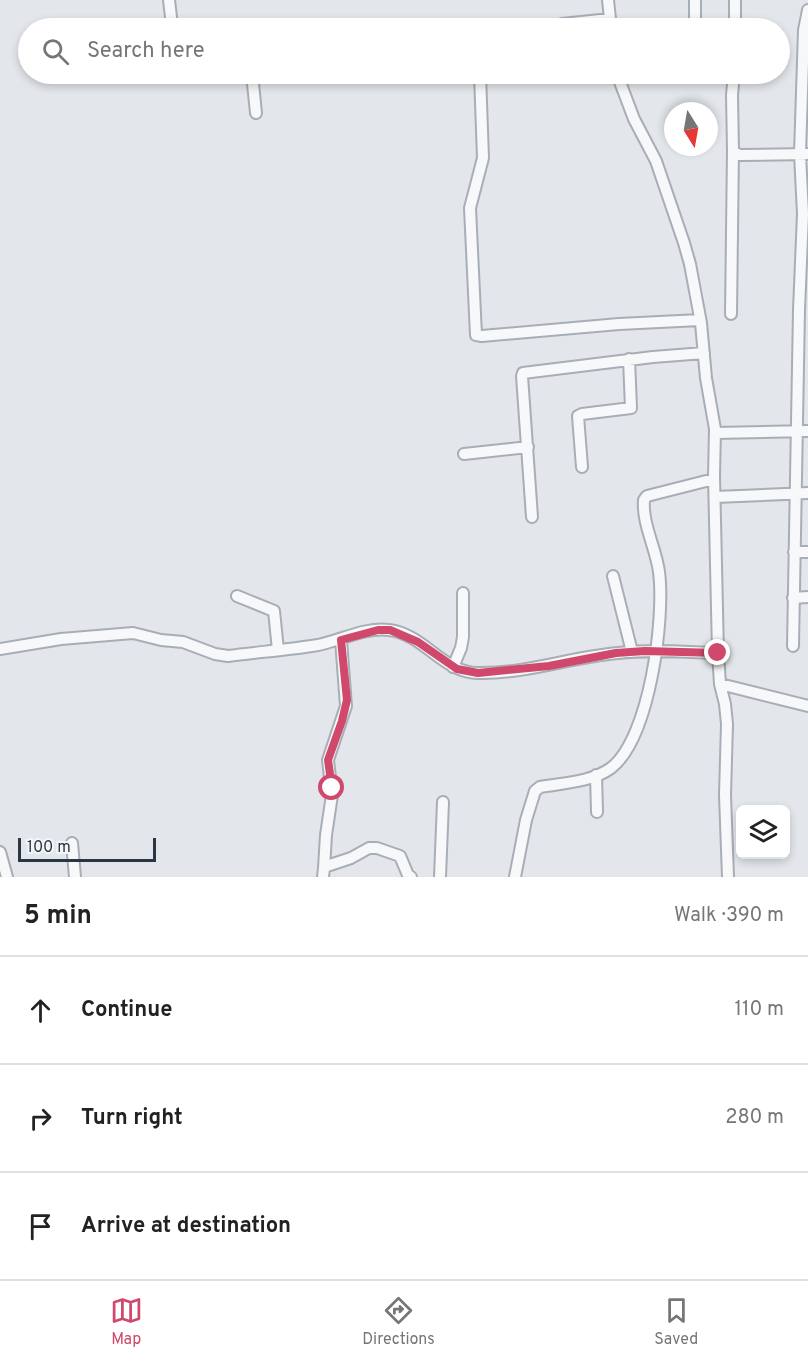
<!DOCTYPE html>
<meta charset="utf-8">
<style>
:root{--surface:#fff;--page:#f2f2f2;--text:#222;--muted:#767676;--line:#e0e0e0;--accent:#d0486b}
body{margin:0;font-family:Overpass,sans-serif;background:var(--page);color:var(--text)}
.controls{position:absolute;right:18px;bottom:18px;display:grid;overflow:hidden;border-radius:9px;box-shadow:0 3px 9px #0003}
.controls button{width:54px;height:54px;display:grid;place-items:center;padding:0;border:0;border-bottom:2px solid var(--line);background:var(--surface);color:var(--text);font:30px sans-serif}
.compass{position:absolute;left:664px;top:102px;width:54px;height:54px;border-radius:50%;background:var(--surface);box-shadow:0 3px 9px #0003;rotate:169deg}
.scale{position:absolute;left:18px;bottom:15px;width:138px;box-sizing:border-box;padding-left:6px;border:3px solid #2b3644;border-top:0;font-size:16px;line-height:21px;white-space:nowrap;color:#2b3644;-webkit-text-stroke:4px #f3f6f8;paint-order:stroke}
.stop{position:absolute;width:18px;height:18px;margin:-14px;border:4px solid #d0486b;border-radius:50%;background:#fff}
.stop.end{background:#d0486b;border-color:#fff;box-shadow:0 2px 6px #0008}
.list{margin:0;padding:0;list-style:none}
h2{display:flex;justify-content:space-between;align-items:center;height:78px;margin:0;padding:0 24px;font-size:26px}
h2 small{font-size:20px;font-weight:400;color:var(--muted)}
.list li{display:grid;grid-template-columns:39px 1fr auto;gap:18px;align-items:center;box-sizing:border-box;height:108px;padding:0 24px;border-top:2px solid var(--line)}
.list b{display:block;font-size:22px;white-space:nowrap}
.list em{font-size:20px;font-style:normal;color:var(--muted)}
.icon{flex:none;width:33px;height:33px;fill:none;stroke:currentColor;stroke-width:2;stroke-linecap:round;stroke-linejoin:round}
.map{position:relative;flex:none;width:808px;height:877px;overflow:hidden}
.search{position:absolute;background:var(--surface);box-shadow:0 3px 9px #0003;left:18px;right:18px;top:18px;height:66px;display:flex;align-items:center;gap:15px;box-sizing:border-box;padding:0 21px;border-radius:33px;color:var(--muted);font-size:22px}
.sheet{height:402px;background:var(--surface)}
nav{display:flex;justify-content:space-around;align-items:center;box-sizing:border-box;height:84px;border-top:2px solid var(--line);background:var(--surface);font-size:16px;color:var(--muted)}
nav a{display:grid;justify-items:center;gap:3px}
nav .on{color:var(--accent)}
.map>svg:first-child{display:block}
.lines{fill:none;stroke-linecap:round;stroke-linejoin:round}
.minor-casing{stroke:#a8aeb6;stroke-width:14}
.minor{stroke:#f6f8f9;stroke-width:10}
.route{stroke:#d0486b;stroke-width:8}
</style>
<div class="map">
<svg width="808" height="877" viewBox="0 0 808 877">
<rect width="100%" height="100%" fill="#e3e7eb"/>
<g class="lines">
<g class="minor-casing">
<path id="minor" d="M169,0L171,17L170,28
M608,0L611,28
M735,0V28
M695,18V0
M554,28L562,24L610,19
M252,74L256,113
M480,74L483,158L470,208L476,335L482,336L619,324L700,320
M617,74L634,119L656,161L684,243L690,264L701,323L706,378L715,429L714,476L718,653L720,684L725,704L727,724L725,795L728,877
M734,74L732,95L733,151L739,155L808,154
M731,314L733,151
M715,433L808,431
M464,454L528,447
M582,467L578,416L582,414L631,408L629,359
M715,497L808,493
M532,517L522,376L523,373L653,357L704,353
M794,552H808
M613,576L632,652
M237,596L274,611L278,650
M793,598L808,597
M793,646L799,310L803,214L800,154L804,30L808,10
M0,649L61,639L133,633L161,640L183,642L215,654L228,656C258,652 288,650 318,645C341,640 366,627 389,630C424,634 443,673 478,673C526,674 571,657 618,653C651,649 685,652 718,653
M453,667L461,648L463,637V593
M720,684L808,706
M596,775L597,812
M72,843L75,877
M0,852L7,877
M324,868L326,835L332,795L328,760L346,706L341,640
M323,877L324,868L327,866L351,858L369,848H377L400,856L408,875L411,877
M440,877L443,802
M515,877L526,820L535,791L540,787C563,783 592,782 611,768C650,738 665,618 659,572C656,548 642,524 644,500L647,496L714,479"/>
</g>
<use href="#minor" class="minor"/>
</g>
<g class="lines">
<path class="route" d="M332,788L328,760L342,721L347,700L341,640L378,630H390L418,642L457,669L478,673L549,666L616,653L645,651L718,653"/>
</g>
</svg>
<div class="controls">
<button><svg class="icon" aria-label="layers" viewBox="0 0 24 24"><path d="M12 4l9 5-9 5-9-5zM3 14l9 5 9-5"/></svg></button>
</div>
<svg class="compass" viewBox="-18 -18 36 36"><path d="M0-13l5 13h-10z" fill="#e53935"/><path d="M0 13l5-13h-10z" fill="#767676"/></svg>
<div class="scale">100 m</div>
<div class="stop" style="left:332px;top:788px"></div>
<div class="stop end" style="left:718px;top:653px"></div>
<div class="search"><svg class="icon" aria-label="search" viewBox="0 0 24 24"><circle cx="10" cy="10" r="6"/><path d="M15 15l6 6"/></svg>Search here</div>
</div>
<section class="sheet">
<h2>5 min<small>Walk · 390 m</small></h2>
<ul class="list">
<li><svg class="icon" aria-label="ahead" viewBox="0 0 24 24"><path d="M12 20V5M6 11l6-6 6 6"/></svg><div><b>Continue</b></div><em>110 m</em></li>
<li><svg class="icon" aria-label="right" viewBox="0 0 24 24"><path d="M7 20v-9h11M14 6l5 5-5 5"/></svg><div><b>Turn right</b></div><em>280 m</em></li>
<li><svg class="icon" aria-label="arrive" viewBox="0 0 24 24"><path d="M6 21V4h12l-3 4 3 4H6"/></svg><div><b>Arrive at destination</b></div></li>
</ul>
</section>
<nav>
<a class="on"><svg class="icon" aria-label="map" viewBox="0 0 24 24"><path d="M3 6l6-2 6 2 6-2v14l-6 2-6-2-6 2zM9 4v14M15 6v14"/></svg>Map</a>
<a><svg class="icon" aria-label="directions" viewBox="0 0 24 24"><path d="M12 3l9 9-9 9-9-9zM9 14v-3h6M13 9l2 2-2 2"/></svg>Directions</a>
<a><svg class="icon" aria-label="saved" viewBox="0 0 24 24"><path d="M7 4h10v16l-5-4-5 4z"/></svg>Saved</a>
</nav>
